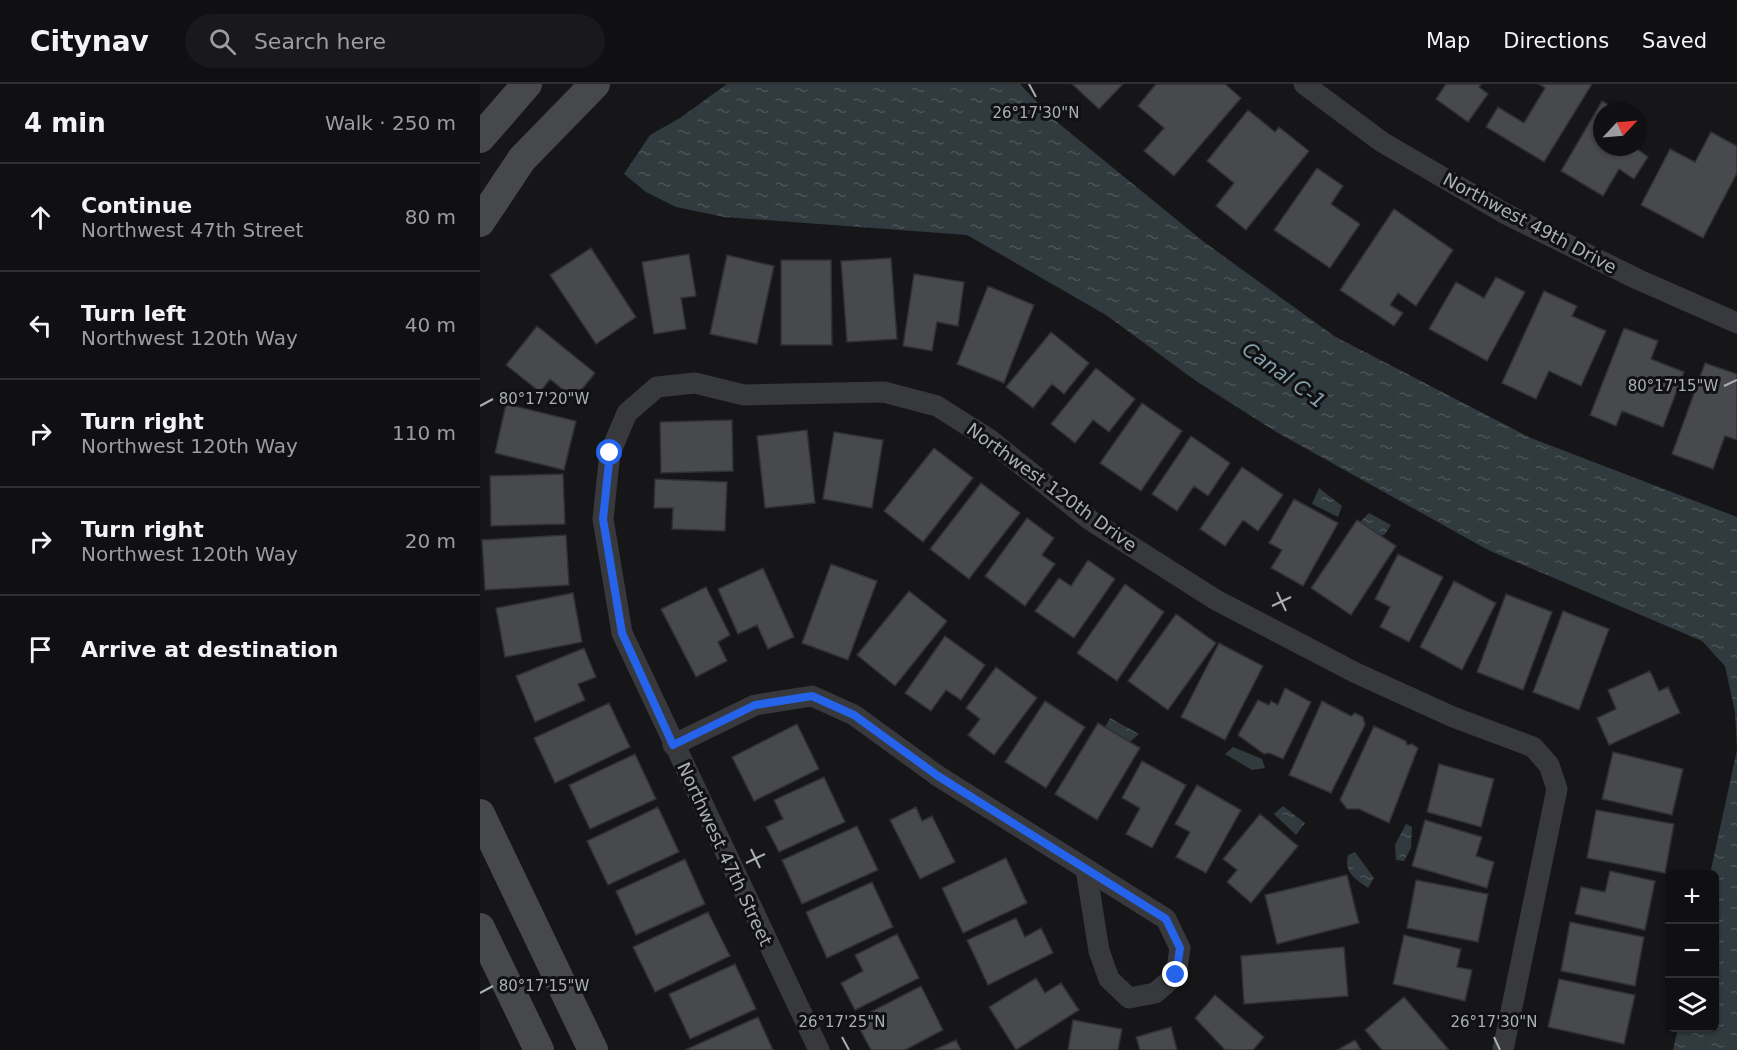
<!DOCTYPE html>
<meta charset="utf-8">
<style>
:root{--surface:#101012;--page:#19191b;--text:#f1f3f6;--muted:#9c9d9f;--line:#303032}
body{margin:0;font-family:"DejaVu Sans",sans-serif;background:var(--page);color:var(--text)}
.controls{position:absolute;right:18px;bottom:18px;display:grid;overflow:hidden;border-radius:9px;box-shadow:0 2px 4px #0004}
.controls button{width:54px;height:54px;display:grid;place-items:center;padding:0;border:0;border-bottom:2px solid var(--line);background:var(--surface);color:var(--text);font:30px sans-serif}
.compass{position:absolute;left:1113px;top:18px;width:54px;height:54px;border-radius:50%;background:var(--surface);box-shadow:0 2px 4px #0004;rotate:64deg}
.stop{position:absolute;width:18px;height:18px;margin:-14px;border:4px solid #2563eb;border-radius:50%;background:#fff}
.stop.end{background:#2563eb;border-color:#fff;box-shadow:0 2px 6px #0008}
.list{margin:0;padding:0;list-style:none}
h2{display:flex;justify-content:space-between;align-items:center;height:78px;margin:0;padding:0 24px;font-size:26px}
h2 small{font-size:20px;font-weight:400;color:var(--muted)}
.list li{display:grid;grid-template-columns:39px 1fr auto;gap:18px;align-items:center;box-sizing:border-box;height:108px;padding:0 24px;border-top:2px solid var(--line)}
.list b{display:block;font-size:22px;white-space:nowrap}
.list p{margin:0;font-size:20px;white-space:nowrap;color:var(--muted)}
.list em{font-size:20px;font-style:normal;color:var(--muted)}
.icon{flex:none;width:33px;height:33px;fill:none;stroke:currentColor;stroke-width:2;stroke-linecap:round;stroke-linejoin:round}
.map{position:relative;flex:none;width:1257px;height:966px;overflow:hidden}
header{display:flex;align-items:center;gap:36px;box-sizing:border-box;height:84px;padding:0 30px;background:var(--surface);border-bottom:2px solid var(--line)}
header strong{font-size:28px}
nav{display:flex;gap:33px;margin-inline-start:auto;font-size:21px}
.search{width:420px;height:54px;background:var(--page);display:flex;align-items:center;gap:15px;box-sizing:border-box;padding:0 21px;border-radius:33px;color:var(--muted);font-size:22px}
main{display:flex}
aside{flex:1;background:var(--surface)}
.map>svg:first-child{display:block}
.water{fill:url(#water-ripples)}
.building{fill:#48494d;stroke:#303133;stroke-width:1.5}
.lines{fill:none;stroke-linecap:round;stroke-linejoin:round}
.street{stroke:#38393c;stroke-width:21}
.secondary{stroke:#46484c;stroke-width:30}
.route{stroke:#2563eb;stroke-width:8}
.ticks{fill:none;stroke:#aaafb6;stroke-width:2}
.labels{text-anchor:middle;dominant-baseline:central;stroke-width:6;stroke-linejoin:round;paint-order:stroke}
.street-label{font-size:18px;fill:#aaafb6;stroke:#111113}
.water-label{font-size:20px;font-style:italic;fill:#849fae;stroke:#111113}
.ticks-label{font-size:15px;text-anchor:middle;fill:#aaafb6;stroke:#111113;stroke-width:6;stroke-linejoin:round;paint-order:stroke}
</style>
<header>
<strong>Citynav</strong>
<div class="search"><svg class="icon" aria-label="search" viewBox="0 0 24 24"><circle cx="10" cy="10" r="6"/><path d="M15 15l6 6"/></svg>Search here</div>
<nav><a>Map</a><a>Directions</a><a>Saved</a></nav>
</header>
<main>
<aside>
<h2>4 min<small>Walk · 250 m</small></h2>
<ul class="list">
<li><svg class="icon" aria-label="ahead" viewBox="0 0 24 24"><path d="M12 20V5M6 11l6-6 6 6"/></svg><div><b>Continue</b><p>Northwest 47th Street</p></div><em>80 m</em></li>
<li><svg class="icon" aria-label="left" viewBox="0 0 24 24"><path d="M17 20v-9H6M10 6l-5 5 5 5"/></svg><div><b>Turn left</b><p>Northwest 120th Way</p></div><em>40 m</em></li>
<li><svg class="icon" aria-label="right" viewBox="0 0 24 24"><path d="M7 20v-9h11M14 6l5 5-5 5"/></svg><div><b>Turn right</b><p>Northwest 120th Way</p></div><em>110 m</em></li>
<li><svg class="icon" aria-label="right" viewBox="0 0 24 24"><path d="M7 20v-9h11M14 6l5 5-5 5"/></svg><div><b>Turn right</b><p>Northwest 120th Way</p></div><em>20 m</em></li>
<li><svg class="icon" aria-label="arrive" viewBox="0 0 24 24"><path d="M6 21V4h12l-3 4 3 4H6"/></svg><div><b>Arrive at destination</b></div></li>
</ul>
</aside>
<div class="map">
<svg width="1257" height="966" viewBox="0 0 1257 966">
<defs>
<pattern id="water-ripples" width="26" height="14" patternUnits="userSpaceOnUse" patternTransform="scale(1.5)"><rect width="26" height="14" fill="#313a3f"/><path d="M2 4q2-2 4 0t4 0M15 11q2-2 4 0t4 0" fill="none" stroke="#4c5458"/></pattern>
</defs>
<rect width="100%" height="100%" fill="#161618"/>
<path class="water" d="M247,0H540L572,34L724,158L854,252L1051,354L1257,433V966H1193L1198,944H1234V790H1230L1257,666L1255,628L1245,582L1222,557L1008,466L798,349L716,297L626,231L487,151L244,133L196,123L166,108L144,90L170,51L200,34Z
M839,404L862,422L858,433L832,420Z
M889,429L911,441L905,450L895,455L876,442Z
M630,634L659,650L650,658L624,645Z
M753,663L782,675L785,684L772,686L745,670Z
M803,722L825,739L816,751L794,730Z
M926,740L932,743L931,764L924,777L916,776L915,761Z
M875,768L894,794L888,804C874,794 864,789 868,771Z"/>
<path class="building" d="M592,0H643L619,25Z
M676,0H745L761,14L694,92L664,67L684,44L658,22Z
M966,0H1001L999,3L1008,10L988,38L956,15Z
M1059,0H1112L1064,78L1006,43L1018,23L1044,39L1065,4Z
M1122,17L1138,27H1122V63H1154L1168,73L1154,95L1139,85L1123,112L1081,87Z
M768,26L795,48L799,43L829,67L766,146L736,122L754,99L727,77Z
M1158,39L1165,43L1158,56Z
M1231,48L1257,62V89L1223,154L1161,121L1190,65L1215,78Z
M837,84L863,102L851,120L880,140L850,184L794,146Z
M914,125L973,166L936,222L918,209L910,221L923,229L914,242L860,206Z
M111,164L156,233L116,260L70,191Z
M209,170L216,212L201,214L206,245L174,250L162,178Z
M247,171L294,182L277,260L230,250Z
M411,174L417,255L367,258L361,177Z
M301,176H351L352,261H301Z
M434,190L484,198L478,242L457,238L452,267L423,262Z
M1016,193L1045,208L1007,277L949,245L976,198L1004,214Z
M508,202L554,221L524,299L477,280Z
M1064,207L1097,222L1092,232L1126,247L1101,302L1069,287L1056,315L1022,299Z
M57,242L115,289L94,315L70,295L60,308L26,281Z
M1144,244L1178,257L1171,275L1204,288L1183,343L1142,327L1136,342L1110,331Z
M571,248L609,279L584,310L572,300L553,324L526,303Z
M1225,279L1257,290V356L1245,352L1233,385L1192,370Z
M616,284L655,315L629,348L613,336L595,359L571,340Z
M662,319L702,347L661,407L620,379Z
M26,320L96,337L84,386L15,369Z
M252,336L253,387L181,389L180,338Z
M327,346L335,419L285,424L277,352Z
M354,348L403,356L392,424L343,415Z
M711,352L750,379L728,412L714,402L697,427L672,410Z
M454,364L493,394L443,458L404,427Z
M762,383L803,411L778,447L763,436L745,462L720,445Z
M83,390L85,440L11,442L10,392Z
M175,395L247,398L245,447L192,445L193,424H174Z
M501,399L540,429L489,495L450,465Z
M814,415L858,439L823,502L791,484L802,466L789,459Z
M547,434L574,454L562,471L575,480L545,522L505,492Z
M877,436L916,462L871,531L831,504Z
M86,451L89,501L5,506L2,456Z
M918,470L963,493L929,558L900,543L910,523L895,515Z
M608,476L635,495L594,554L555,527L579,494L591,502Z
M351,480L397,497L368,576L322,559Z
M283,484L314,553L288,565L277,541L258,550L238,505Z
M974,497L1016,519L982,586L940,563Z
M645,500L684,528L637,597L597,569Z
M226,503L250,551L238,558L247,577L216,593L181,525Z
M429,507L467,537L415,602L377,571Z
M93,509L102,558L25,573L16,524Z
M1026,510L1072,528L1043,606L997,588Z
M1083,527L1129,545L1099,626L1053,608Z
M696,530L736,559L688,626L648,597Z
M465,552L505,581L481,616L466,606L451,627L425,609Z
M739,559L783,582L745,656L701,633Z
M104,564L116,593L98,600L105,616L55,638L36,592Z
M516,583L557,614L514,671L488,651L500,635L486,624Z
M1170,587L1179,607L1188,603L1200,629L1129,661L1117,634L1136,625L1128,606Z
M805,604L831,618L803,675L789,669L784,670L758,651L778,616L789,621L791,617L798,621Z
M565,617L605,643L566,704L525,678Z
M842,617L871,632L875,629L883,633L885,641L851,709L809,691Z
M129,619L150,663L75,699L54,654Z
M618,639L660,664L617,736L575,710Z
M317,640L339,685L274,717L252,673Z
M894,642L926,657L927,661L932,660L938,664L909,739L879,725H867L860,716Z
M1133,668L1203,685L1192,731L1122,715Z
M155,670L176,715L110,745L89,701Z
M662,677L706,701L672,764L646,750L660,724L642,714Z
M959,680L1014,695L1001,743L947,728Z
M344,693L365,738L299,768L286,743L303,735L294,716Z
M717,701L761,726L726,789L696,773L710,748L695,740Z
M178,723L199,768L128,801L107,757Z
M436,723L442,737L452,732L475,778L440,795L410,736Z
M1116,726L1194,740L1185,789L1107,774Z
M780,730L818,762L771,819L747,798L757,786L743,775Z
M945,736L1002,753L996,772L1014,778L1007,804L932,782Z
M377,742L398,786L322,820L302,776Z
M526,774L547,819L483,849L462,804Z
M205,775L225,820L156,851L136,807Z
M1130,787L1175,797L1165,846L1095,830L1101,803L1125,808Z
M867,791L879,839L797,860L785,811Z
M936,796L1008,810L998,858L927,844Z
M392,798L413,843L347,874L326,828Z
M228,828L250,872L175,908L153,863Z
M536,834L545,853L561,844L573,869L508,901L487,856Z
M1090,838L1164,853L1155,902L1081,887Z
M417,850L439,894L375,926L361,899L383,887L375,871Z
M924,851L981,865L977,883L992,886L985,917L913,900Z
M864,863L868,912L764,920L761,872Z
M255,880L276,925L210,955L189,910Z
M556,894L565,909L581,899L599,926L536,966L509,923Z
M1079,895L1155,911L1144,960L1068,943Z
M441,902L463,946L425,966H391L375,936Z
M735,911L784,953L773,966H745L715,934Z
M924,913L969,966H902L885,946Z
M278,933L293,966H205Z
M593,936L642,945L638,966H588Z
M691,943L697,966H660L656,953Z
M476,956L481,966H454Z
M875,956L881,966H857Z"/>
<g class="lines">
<path class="street" d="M824,0L902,58L1024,129L1157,195L1257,239
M193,661L275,621L332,612L374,631L458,692L686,835L700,864L696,891L675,909L649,914L629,895L619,867L606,785
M339,966L142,549L123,435L130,369L147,329L177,303L215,299L264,311L404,308L457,322L509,355L610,436L736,516L876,589L973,633L1053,663L1069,681L1077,705L1023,966"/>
<path class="secondary" d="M0,54L47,0
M0,138L42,75L115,0
M0,730L113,966
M0,844L59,966"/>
</g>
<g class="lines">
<path class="route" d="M130,369L123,435L142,549L193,661L275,621L332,612L374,631L458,692L686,835L700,864L696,891"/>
</g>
<path class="ticks" d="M549,0L556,13M1244,302L1257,296M0,322L13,315M797,508L806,527M792,522L811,513M271,765L280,784M266,779L285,770M0,909L13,902M362,953L369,966M1014,953L1020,966"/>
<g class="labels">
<g class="street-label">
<text transform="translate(1050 139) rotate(28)">Northwest 49th Drive</text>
<text transform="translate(572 403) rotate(36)">Northwest 120th Drive</text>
<text transform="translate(245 770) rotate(65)">Northwest 47th Street</text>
</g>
<g class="water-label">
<text transform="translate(804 291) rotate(36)">Canal C-1</text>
</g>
</g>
<g class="ticks-label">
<text x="556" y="34">26°17'30"N</text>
<text x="1193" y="307">80°17'15"W</text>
<text x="64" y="320">80°17'20"W</text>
<text x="64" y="907">80°17'15"W</text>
<text x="362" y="943">26°17'25"N</text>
<text x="1014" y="943">26°17'30"N</text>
</g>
</svg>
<div class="controls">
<button>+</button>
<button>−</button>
<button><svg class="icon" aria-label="layers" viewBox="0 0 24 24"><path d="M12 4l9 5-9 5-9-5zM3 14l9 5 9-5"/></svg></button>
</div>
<svg class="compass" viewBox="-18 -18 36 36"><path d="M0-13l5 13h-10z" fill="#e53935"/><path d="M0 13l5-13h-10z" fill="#9c9d9f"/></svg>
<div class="stop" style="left:130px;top:369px"></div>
<div class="stop end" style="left:696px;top:891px"></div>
</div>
</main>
